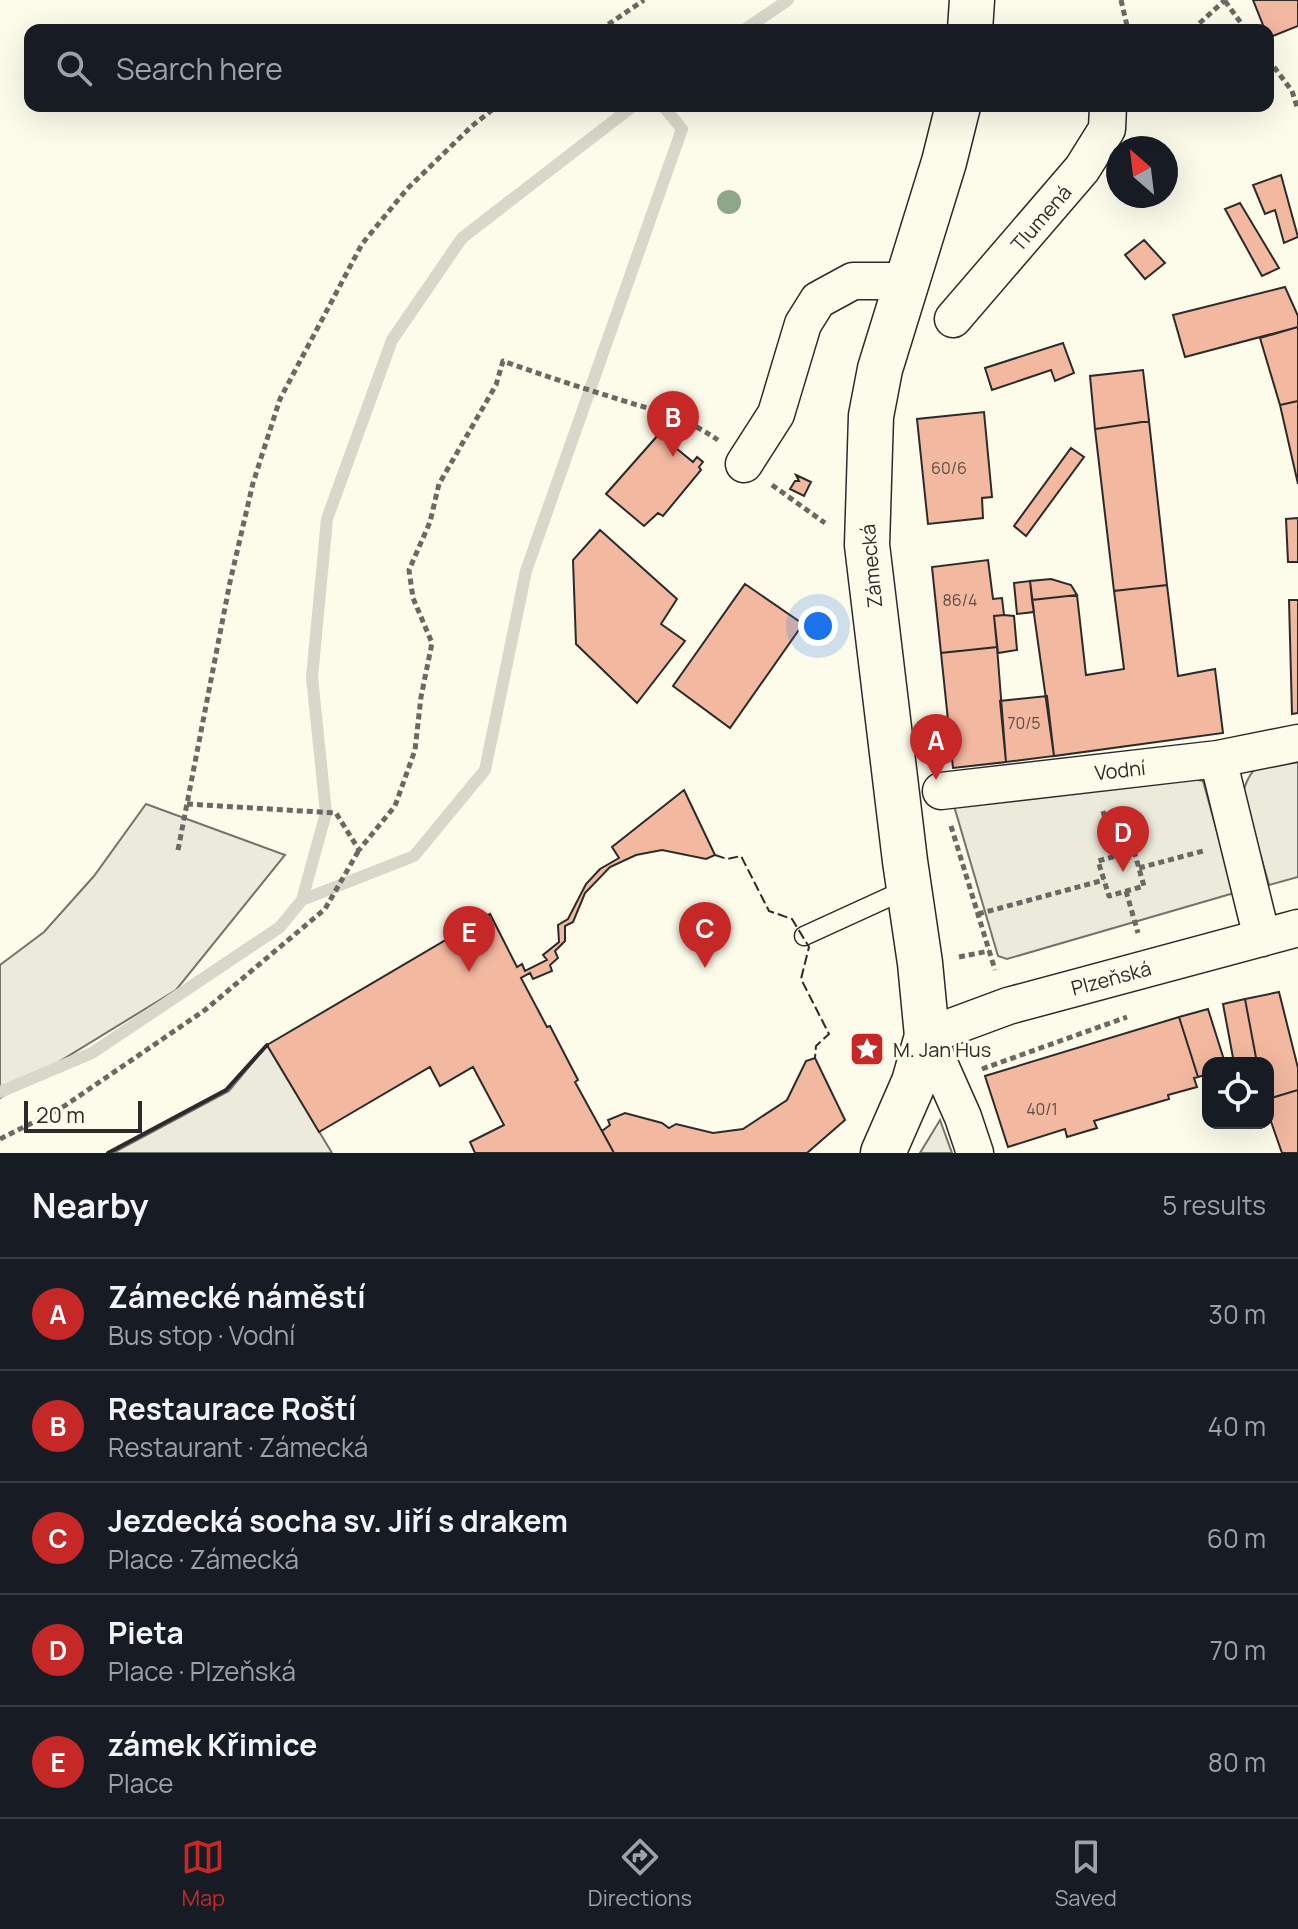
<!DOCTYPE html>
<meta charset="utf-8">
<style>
:root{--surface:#171b24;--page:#242831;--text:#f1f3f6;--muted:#9ea1a6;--line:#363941;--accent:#c62828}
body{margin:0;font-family:Manrope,sans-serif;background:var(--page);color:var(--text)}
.controls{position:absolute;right:24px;bottom:24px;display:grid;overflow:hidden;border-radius:16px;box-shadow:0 8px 32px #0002}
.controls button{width:72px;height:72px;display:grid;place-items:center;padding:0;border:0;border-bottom:2px solid var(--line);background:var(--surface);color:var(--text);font:40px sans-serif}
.compass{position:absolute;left:1106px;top:136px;width:72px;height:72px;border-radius:50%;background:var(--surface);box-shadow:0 8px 32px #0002;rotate:332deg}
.scale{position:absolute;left:24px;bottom:20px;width:118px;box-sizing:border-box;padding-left:8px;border:4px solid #2b2b2b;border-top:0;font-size:22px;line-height:28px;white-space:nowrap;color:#2b2b2b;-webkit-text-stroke:6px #fdfbea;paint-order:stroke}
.you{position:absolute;left:818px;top:626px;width:28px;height:28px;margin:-20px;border:6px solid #fff;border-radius:50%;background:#1a73e8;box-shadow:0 0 0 12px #1a73e833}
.badge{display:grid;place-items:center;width:52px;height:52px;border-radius:50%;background:var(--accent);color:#fff;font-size:26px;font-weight:700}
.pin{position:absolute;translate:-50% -66px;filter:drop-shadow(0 2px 4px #0008)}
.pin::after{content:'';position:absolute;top:42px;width:28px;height:24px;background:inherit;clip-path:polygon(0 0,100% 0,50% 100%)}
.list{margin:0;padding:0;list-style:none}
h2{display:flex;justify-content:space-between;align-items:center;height:104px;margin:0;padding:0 32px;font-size:34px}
h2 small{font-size:26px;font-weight:400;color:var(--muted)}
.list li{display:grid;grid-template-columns:52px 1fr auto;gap:24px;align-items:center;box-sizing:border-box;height:112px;padding:0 32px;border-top:2px solid var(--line)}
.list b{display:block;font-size:30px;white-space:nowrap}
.list p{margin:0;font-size:26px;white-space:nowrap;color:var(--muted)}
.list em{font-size:26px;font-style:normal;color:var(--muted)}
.icon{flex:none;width:44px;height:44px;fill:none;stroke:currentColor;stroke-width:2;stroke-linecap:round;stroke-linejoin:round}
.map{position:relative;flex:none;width:1298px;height:1153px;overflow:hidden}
.search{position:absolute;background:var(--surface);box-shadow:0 8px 32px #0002;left:24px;right:24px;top:24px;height:88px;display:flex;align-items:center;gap:20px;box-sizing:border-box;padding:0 28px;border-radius:16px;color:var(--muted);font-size:30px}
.sheet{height:664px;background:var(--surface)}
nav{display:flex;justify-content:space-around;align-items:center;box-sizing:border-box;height:112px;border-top:2px solid var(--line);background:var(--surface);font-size:22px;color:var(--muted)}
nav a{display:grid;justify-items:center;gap:4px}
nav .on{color:var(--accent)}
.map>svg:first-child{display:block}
.green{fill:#ecebdb;stroke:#74746e;stroke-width:2}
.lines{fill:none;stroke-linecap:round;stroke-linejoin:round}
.stream{stroke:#d8d7c9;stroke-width:12}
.building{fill:#f2b8a0;stroke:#2b2b2b;stroke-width:2}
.lane-casing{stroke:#2b2b2b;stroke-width:21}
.street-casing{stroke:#2b2b2b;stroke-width:39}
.secondary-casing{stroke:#2b2b2b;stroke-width:47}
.path{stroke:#6a6964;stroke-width:5;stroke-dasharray:6 4;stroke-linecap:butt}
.lane{stroke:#fdfbea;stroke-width:18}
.street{stroke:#fdfbea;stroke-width:36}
.secondary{stroke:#fdfbea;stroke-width:44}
.fence{stroke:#2b2b2b;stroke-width:2;stroke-dasharray:10 4;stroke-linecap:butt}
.wall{stroke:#2b2b2b;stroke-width:4}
.tree{fill:#8ea78a}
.labels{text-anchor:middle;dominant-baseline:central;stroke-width:6;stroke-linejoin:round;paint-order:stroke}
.number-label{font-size:16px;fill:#5d4e48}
.street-label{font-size:20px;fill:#2b2b2b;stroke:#fdfbea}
.poi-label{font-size:20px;fill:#2b2b2b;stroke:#fdfbea;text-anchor:start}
</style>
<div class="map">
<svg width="1298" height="1153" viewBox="0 0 1298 1153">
<rect width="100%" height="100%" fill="#fdfbea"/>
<path class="green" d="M1298,755V877L1269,885L1243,793C1251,760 1269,760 1298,755Z
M1174,775L1203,781L1234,893L1007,959L998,956L952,799Z
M146,804L285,855L176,990L0,1098V965L44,932L94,876Z
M267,1045L332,1153H113L229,1091Z
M940,1120L952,1153H920Z"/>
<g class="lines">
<path class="stream" d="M744,30L788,0
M302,900L414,856L485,770L526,571L682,129L663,106
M0,1092L92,1053L280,927L302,900L326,813L312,677L327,519L392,340L462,238L633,106"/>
</g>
<path class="building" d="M1253,0H1298V26L1268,38V30H1265Z
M1281,175L1298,237L1284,243L1275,210L1265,214L1253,185Z
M1240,203L1279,268L1262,276L1225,209Z
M1144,240L1165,263L1145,279L1125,255Z
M1285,287L1298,316V327L1185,357L1173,315Z
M1298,327V401L1280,405L1260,338Z
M1063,343L1074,373L1055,381L1051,370L992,390L985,368Z
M1143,370L1149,421L1095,429L1090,376Z
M1298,401V484L1280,405Z
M984,412L992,497L982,498L983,518L928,524L917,419Z
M1149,421L1167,585L1114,591L1095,429Z
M659,434L693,462L697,457L703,462L699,467L701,470L663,516L658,513L644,526L606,494Z
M1071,448L1084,457L1026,536L1014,526Z
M796,475L811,482L804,496L790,489L795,481H799Z
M1298,518V562H1288L1286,519Z
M600,530L677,599L661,624L685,641L637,703L576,644L573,560Z
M988,560L993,599L1002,598L1004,615L994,616L997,647L941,653L932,567Z
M1051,579L1071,585L1077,595L1032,600L1030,581Z
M1030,581L1034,612L1017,614L1014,583Z
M745,584L803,624L730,728L673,686Z
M1167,585L1178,676L1215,669L1223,733L1054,756L1032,600L1077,595L1086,675L1124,669L1114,591Z
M1289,600H1298V713L1292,714Z
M1004,615L1014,616L1017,650L998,653L994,616Z
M997,647L1006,762L953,768L941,653Z
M1047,696L1054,756L1006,762L1000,701Z
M684,790L715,855L706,859L662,850L636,855L610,867L585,893L573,922L565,926V941L555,951L558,958L550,965L552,971L533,979L530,973L521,978L547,1027L550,1026L578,1080L575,1082L614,1153H475L470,1142L504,1125L473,1067L440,1086L430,1067L319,1132L267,1045L490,914L517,967L522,964L525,971L547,960L543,955L559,942L558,925L568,919L586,884L600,869L619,858L612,847Z
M1279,992L1298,1068V1090L1268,1099V1063H1257L1245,999Z
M1245,999L1257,1063H1234L1223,1004Z
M1208,1009L1225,1063H1208V1074L1198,1077L1179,1017Z
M1179,1017L1198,1077L1194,1078L1197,1087L1168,1095L1169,1099L1094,1121L1097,1128L1067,1137L1065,1129L1008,1147L985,1076Z
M815,1058L845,1120L807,1153H614L602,1131L610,1125L608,1120L625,1113L662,1123L669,1128L676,1124L713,1133L743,1129L787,1100L806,1061Z
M1298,1090V1153H1282L1268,1113V1099Z"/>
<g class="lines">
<g class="lane-casing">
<path id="lane" d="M804,936L909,888"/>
</g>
<g class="street-casing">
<path id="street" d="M953,319L1082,169L1107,129L1108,106
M744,464L776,414L803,324L818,300L853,281H905
M1218,759L1262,938
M941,791L1218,759L1298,743
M975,1153L963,1117L927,1036L1008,1006L1298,928"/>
</g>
<g class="secondary-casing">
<path id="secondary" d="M970,30L972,0
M883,1153L914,1082L927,1036L920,963L905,861L867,545L871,416L880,369L944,162L958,106"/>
</g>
<path class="path" d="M1121,0L1128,30
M1225,1L1246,30
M600,30L644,0
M1192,30L1225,0
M1268,59L1292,91L1298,110
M772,485L825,523
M187,804L336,813L359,850L395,806L415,750L421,697L432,643L413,598L409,570L430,522L439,484L496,385L503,361C542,375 582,388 621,400C662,413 681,415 718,440
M1103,811L1115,856
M951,826L995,970
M178,850L230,582L253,483L280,399L362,244L407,189L472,126L497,106
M1134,851L1144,886L1109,896L1098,861Z
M1139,868L1203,851
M1126,891L1138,933
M978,914L1104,880
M959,957L989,951
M982,1069L1127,1017
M0,1139L60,1109L205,1010L325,909L359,850"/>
<use href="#lane" class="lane"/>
<use href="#street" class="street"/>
<use href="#secondary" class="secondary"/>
<path class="fence" d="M715,855L727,859L741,856L769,911L792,919L809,947L801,979L829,1034L816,1046L815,1058"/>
<path class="wall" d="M108,1153L226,1090L267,1045"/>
</g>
<circle class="tree" cx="729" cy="202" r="12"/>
<defs>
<g id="sight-square" transform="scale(1.8)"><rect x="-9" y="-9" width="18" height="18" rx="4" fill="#c62828" stroke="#fdfbea"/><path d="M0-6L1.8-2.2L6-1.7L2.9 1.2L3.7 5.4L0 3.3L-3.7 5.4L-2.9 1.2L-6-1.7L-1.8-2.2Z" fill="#fff"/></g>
</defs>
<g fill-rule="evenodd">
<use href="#sight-square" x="867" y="1049"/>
</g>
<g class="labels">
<g class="number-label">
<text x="949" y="468">60/6</text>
<text x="960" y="600">86/4</text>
<text x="1024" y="723">70/5</text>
<text x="1042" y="1109">40/1</text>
</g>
<g class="street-label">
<text transform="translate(1041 218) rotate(-49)">Tlumená</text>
<text transform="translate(871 566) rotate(-95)">Zámecká</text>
<text transform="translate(1120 770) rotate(-6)">Vodní</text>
<text transform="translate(1111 978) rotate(-15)">Plzeňská</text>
</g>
<g class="poi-label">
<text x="893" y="1049">M. Jan Hus</text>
</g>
</g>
</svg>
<div class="controls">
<button><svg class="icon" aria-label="locate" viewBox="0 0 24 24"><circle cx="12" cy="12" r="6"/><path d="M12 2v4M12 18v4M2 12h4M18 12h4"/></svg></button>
</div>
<svg class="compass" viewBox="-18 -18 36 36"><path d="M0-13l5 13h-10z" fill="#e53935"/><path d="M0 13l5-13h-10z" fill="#9ea1a6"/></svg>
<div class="scale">20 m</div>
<div class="you"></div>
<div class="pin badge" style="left:936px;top:780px">A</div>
<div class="pin badge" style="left:673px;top:457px">B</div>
<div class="pin badge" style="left:705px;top:968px">C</div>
<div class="pin badge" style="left:1123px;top:872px">D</div>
<div class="pin badge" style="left:469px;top:972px">E</div>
<div class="search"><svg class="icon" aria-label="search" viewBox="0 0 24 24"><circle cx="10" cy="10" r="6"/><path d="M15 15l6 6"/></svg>Search here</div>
</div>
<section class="sheet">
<h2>Nearby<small>5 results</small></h2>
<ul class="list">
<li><span class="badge">A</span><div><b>Zámecké náměstí</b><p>Bus stop · Vodní</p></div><em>30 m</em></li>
<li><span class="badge">B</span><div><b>Restaurace Roští</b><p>Restaurant · Zámecká</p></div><em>40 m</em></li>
<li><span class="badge">C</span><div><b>Jezdecká socha sv. Jiří s drakem</b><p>Place · Zámecká</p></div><em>60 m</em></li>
<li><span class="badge">D</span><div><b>Pieta</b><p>Place · Plzeňská</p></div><em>70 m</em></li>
<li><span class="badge">E</span><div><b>zámek Křimice</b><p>Place</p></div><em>80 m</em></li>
</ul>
</section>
<nav>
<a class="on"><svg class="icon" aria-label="map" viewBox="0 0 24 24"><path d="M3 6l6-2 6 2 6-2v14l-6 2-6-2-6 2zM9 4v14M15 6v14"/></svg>Map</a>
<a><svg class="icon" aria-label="directions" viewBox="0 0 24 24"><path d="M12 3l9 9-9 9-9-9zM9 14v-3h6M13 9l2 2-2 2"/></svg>Directions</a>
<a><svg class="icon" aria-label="saved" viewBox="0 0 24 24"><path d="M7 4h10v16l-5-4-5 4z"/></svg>Saved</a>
</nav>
